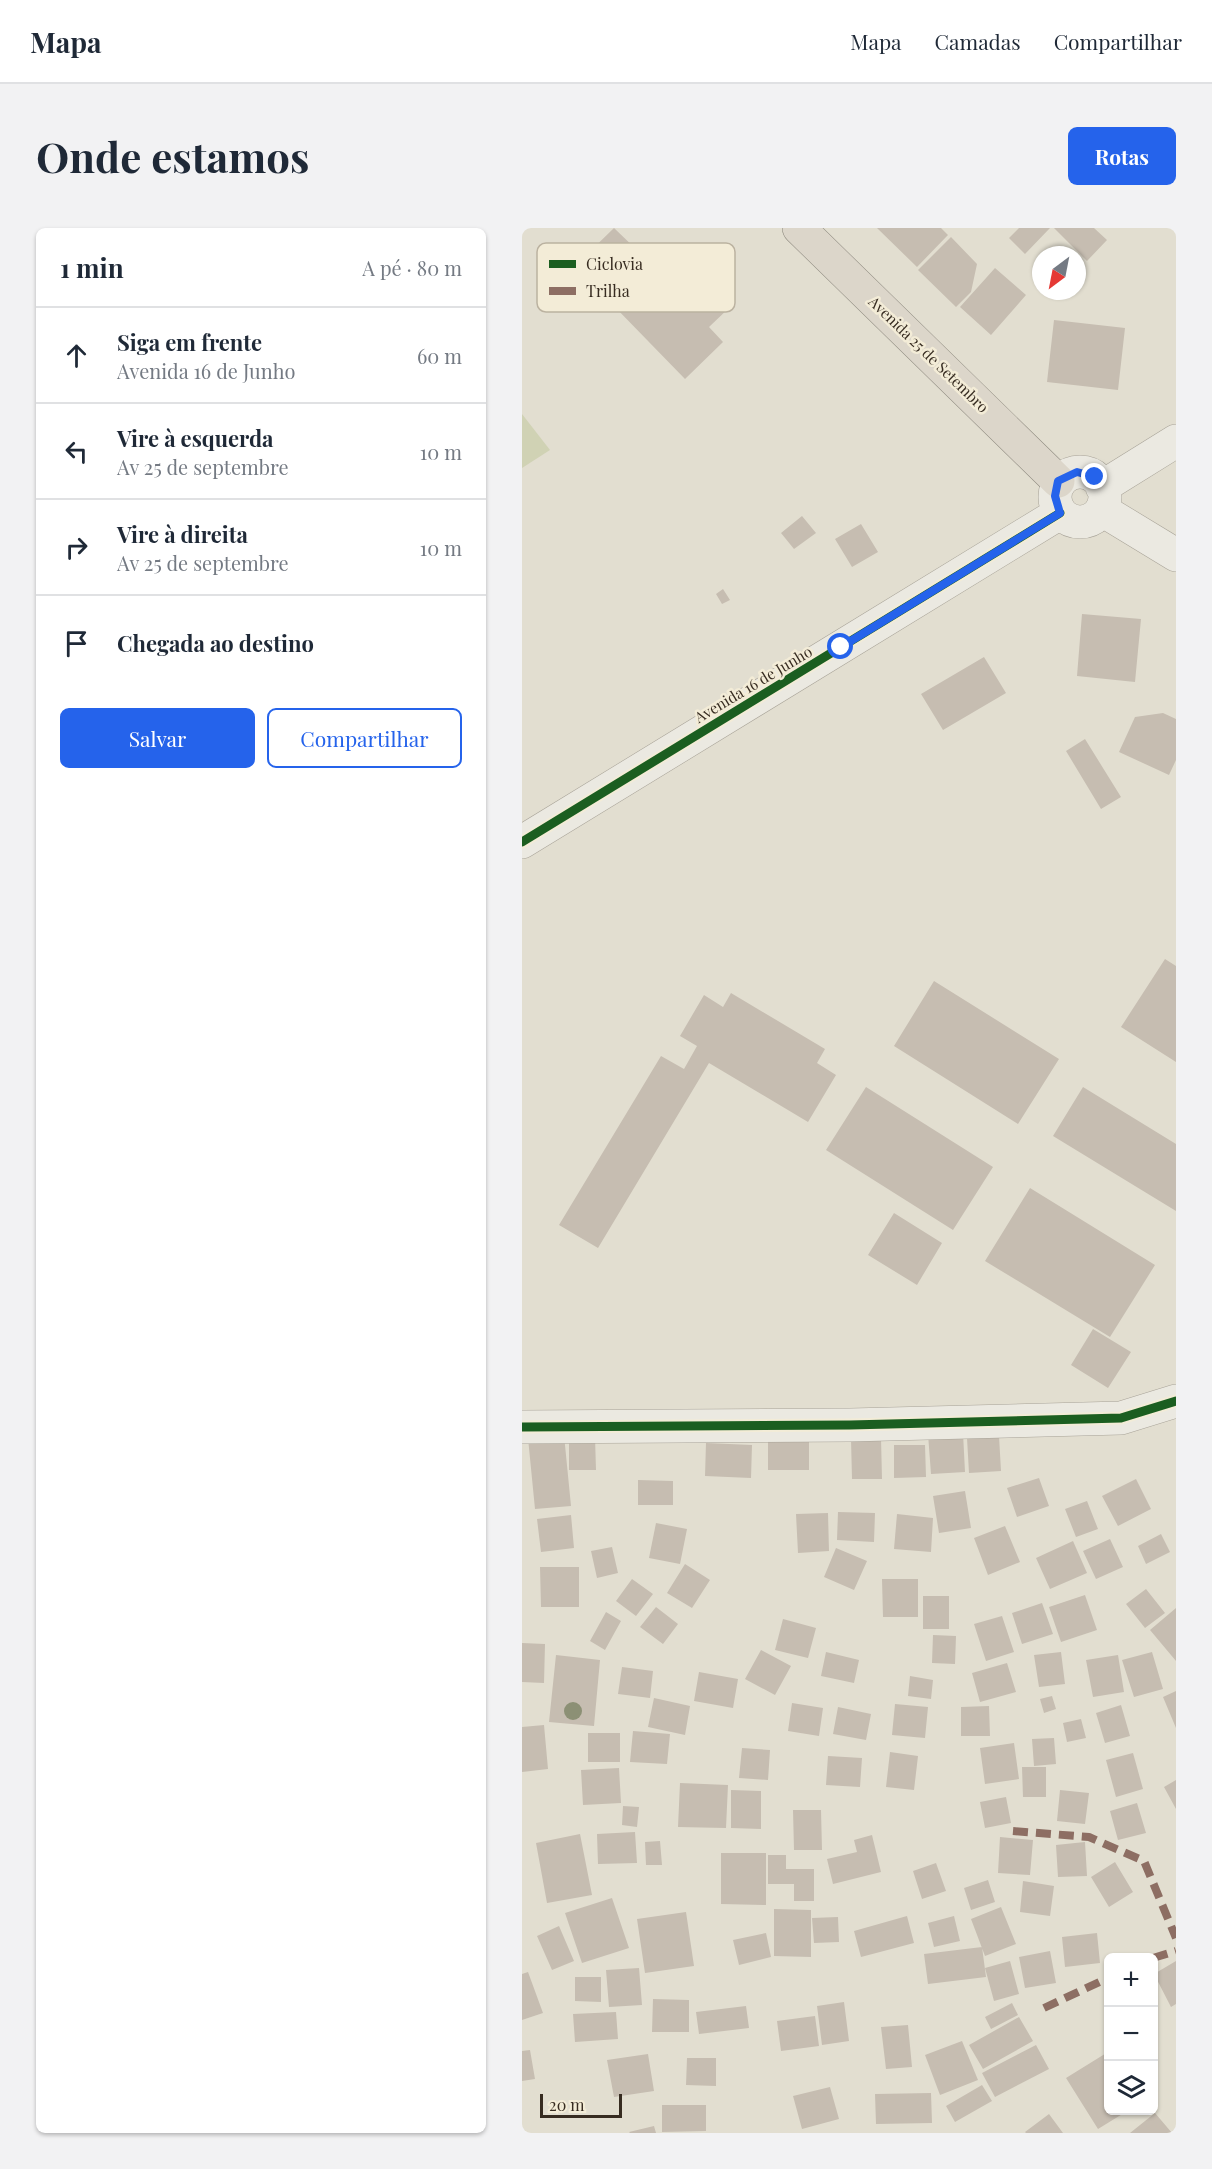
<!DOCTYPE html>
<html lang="pt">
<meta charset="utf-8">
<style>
:root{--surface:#fff;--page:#f2f2f3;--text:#1f2937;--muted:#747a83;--line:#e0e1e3;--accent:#2563eb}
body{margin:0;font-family:"Playfair Display",serif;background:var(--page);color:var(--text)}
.controls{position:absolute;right:18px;bottom:18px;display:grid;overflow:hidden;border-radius:9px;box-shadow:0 2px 4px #0004}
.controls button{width:54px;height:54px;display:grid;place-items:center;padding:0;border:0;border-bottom:2px solid var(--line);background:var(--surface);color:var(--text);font:30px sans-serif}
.compass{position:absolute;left:510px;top:18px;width:54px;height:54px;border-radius:50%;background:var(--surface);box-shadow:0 2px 4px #0004;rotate:212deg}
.scale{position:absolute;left:18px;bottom:15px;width:82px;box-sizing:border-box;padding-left:6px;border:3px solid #372c21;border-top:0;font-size:16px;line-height:21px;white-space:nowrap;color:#372c21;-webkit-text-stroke:4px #f3ecd7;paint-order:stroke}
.stop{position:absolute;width:18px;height:18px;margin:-14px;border:4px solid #2563eb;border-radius:50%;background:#fff}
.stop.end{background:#2563eb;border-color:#fff;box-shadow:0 2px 6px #0008}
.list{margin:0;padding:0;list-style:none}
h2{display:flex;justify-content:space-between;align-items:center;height:78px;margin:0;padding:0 24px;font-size:26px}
h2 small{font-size:20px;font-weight:400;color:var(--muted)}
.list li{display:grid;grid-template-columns:39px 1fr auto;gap:18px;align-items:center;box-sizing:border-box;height:96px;padding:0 24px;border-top:2px solid var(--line)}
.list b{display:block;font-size:22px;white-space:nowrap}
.list p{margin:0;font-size:20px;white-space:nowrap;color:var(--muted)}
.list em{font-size:20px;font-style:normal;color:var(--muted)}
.actions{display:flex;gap:12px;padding:18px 24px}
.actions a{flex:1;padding:14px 0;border:2px solid var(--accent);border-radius:9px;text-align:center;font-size:21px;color:var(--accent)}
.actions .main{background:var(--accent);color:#fff}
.icon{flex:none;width:33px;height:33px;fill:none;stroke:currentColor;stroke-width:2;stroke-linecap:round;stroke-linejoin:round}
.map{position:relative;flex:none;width:654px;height:1905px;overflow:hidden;border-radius:9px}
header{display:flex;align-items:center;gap:36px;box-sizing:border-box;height:84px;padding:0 30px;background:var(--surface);border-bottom:2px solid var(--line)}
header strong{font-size:28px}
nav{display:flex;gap:33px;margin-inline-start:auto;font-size:21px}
.intro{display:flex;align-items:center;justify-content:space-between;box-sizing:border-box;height:144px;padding:0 36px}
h1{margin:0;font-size:42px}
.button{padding:15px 27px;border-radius:9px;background:var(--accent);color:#fff;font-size:21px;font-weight:700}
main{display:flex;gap:36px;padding:0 36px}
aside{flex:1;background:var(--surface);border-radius:9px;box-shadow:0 2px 4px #0004}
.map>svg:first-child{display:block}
.green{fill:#d0d2b4}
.building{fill:#c6bdb1}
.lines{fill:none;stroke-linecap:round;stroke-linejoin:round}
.minor-casing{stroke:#a8a398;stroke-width:34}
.tertiary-casing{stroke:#a8a398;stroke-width:34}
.trunk-casing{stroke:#8d897f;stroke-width:34}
.minor{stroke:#ebe9e1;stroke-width:33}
.tertiary{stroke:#ebe9e1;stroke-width:33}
.trunk{stroke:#dcd6ca;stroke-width:33}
.quiet{stroke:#8d6e63;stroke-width:8;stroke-dasharray:15 8;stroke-linecap:butt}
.cycleway-casing{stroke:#f3ecd7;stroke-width:13}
.cycleway{stroke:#1b5e20;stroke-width:9}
.tree{fill:#8c9075}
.route{stroke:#2563eb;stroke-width:8}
.labels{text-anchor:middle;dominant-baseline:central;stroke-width:5;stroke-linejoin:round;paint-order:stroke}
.street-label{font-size:15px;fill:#372c21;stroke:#f3ecd7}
.key{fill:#f3ecd7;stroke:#bbb2a0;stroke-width:1.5}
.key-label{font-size:16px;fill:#372c21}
</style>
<header>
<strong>Mapa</strong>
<nav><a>Mapa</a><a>Camadas</a><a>Compartilhar</a></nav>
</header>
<div class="intro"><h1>Onde estamos</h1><a class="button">Rotas</a></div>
<main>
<aside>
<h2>1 min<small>A pé · 80 m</small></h2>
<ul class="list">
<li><svg class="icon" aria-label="ahead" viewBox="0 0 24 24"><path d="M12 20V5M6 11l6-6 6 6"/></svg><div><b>Siga em frente</b><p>Avenida 16 de Junho</p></div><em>60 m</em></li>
<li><svg class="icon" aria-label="left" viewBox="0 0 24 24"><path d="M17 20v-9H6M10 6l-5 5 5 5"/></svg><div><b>Vire à esquerda</b><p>Av 25 de septembre</p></div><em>10 m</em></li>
<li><svg class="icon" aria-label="right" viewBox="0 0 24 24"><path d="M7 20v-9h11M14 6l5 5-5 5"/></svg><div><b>Vire à direita</b><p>Av 25 de septembre</p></div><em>10 m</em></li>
<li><svg class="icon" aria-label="arrive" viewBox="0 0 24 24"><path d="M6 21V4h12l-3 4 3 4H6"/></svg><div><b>Chegada ao destino</b></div></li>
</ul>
<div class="actions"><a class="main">Salvar</a><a>Compartilhar</a></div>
</aside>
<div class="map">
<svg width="654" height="1905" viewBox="0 0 654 1905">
<rect width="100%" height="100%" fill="#e2ded0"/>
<path class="green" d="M0,186L28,222L0,240Z"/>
<path class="building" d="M92,0L142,48L162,30L208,79L187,99L201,114L163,151L53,38Z
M355,0H419L426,7L395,39Z
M497,0H528L503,26L487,10Z
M532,0H572L585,12L565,33Z
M429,9L455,36L449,64L434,79L396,42Z
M473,40L504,67L469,107L438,79Z
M532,92L603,100L596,162L525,154Z
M280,288L294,305L272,321L259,305Z
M339,296L356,324L330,339L313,311Z
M201,361L208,372L200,376L194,366Z
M560,386L619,391L613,454L555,448Z
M462,429L484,465L421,502L399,466Z
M641,485L654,491V532L647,547L597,524L613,489Z
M563,511L599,569L579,581L544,523Z
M643,731L654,738V834L599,799Z
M412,753L537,831L496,896L372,818Z
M209,765L303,821L295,835L314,847L286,894L187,835L76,1020L37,997L139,828L162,841L175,818L158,808L182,767L201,779Z
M344,859L471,939L431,1002L304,922Z
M561,859L654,916V983L531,908Z
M508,960L633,1037L588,1109L463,1033Z
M372,985L420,1015L395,1057L346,1027Z
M571,1101L609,1124L586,1160L549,1137Z
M441,1205L443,1244L409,1246L406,1206Z
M42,1207L49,1278L13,1281L6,1210Z
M477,1208L479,1243L447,1245L445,1210Z
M47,1209H73L74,1242H47Z
M359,1210L360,1251H330L329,1211Z
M246,1212H287V1242H246Z
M184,1215L230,1217L229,1250L183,1248Z
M372,1217H403L404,1249L372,1250Z
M517,1250L527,1278L495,1289L485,1260Z
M614,1251L629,1281L596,1298L580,1268Z
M116,1252L151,1253V1277H116Z
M443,1263L449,1300L417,1305L411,1268Z
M565,1273L576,1301L554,1309L543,1281Z
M316,1284L353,1285L352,1314L315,1312Z
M306,1285L307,1323L276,1325L274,1286Z
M375,1286L411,1290L409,1324L372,1321Z
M49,1287L52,1320L19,1324L15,1291Z
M134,1295L165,1301L158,1336L127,1330Z
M483,1298L498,1334L466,1347L452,1310Z
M639,1306L648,1324L624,1336L616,1318Z
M588,1311L601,1339L574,1351L561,1323Z
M551,1313L565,1345L528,1361L514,1330Z
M90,1319L96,1345L75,1350L69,1323Z
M314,1320L345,1333L332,1362L302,1349Z
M163,1336L188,1352L170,1380L145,1365Z
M18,1339H57V1379H19Z
M110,1351L131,1366L114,1388L94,1373Z
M360,1351H396V1389H361Z
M624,1361L643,1385L623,1400L604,1376Z
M563,1367L575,1402L539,1414L527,1379Z
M401,1368H427V1401H401Z
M520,1375L531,1406L500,1416L490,1385Z
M134,1379L156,1396L141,1416L118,1399Z
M654,1380V1433L628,1402Z
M84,1384L99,1393L83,1422L68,1413Z
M480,1388L492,1424L464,1433L452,1396Z
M261,1391L294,1400L286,1430L253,1422Z
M411,1407L434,1408L433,1436L410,1435Z
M0,1415L23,1416L22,1455L0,1454Z
M239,1422L269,1438L253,1467L223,1451Z
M304,1424L337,1432L332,1455L299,1448Z
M539,1424L543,1456L517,1459L512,1427Z
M630,1424L641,1461L612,1469L600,1432Z
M34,1427L78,1432L72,1498L27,1494Z
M596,1427L602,1464L571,1469L564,1432Z
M485,1435L494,1464L458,1474L450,1445Z
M100,1439L131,1443L128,1470L96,1466Z
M177,1444L216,1451L211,1480L172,1473Z
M388,1448L411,1452L409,1471L386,1468Z
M654,1463V1500L641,1469Z
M530,1468L534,1481L522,1485L518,1471Z
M132,1470L168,1478L163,1507L126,1499Z
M270,1475L301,1480L297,1508L266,1503Z
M373,1476L406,1479L403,1510L370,1507Z
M599,1477L608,1508L583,1515L574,1485Z
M467,1478L468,1508H439V1479Z
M316,1479L349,1486L344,1512L311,1506Z
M559,1491L564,1510L545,1514L541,1495Z
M22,1497L26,1541L0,1544V1499Z
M111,1503L148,1506L145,1536L108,1534Z
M66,1505H98V1534H66Z
M532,1510L534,1536L512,1538L510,1511Z
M492,1515L497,1551L463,1556L458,1520Z
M220,1520L248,1522L246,1552L217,1550Z
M368,1524L396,1528L392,1562L364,1559Z
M611,1525L621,1561L594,1569L584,1532Z
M306,1528L340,1530L338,1559L304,1557Z
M500,1539H524V1569H501Z
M97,1540L99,1575L61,1577L59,1542Z
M654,1552V1581L642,1559Z
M158,1555L206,1557L204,1600L156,1599Z
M209,1562L239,1563V1601L209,1600Z
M538,1562L567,1565L563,1596L535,1593Z
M484,1569L489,1595L463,1600L458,1574Z
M615,1575L624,1605L596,1612L588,1583Z
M101,1578L117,1579L115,1599L100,1597Z
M271,1582H299L300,1622H272Z
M113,1604L115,1635L76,1636L75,1606Z
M58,1606L70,1667L25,1675L14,1615Z
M350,1607L359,1644L311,1656L305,1631L335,1624L332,1612Z
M478,1609L511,1612L508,1647L476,1645Z
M138,1613L140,1637H124L123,1614Z
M563,1614L565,1648L536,1649L534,1617Z
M199,1625H244V1677L199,1676Z
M246,1627H264V1641H292V1673H272V1656H246Z
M593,1634L611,1664L587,1679L569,1649Z
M414,1635L424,1663L400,1671L391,1643Z
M466,1652L473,1674L449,1682L442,1660Z
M501,1653L532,1658L528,1688L498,1684Z
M90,1670L107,1720L60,1735L43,1685Z
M479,1679L494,1716L463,1728L449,1691Z
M252,1681L289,1682V1729L252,1728Z
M164,1684L172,1738L123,1745L115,1691Z
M385,1688L392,1715L339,1729L332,1703Z
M432,1688L438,1713L412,1719L406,1695Z
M316,1689L317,1714L292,1715L290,1690Z
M37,1698L52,1733L30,1742L15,1708Z
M244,1705L249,1729L217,1737L211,1712Z
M575,1705L578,1735L543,1739L540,1709Z
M460,1719L464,1749L406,1756L402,1726Z
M528,1723L534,1755L503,1760L497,1729Z
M488,1733L497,1766L472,1773L463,1740Z
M654,1733V1776L649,1779L632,1746Z
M117,1740L120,1777L87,1779L84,1742Z
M6,1744L21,1785L0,1792V1746Z
M53,1749H79V1774L53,1773Z
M131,1771L167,1772V1804H130Z
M322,1774L327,1813L300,1817L295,1778Z
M490,1775L496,1787L469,1801L463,1789Z
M224,1778L227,1800L177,1806L174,1784Z
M94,1784L96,1811L53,1814L51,1786Z
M293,1788L297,1818L259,1823L255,1793Z
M497,1789L511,1813L461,1841L447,1817Z
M386,1797L390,1839L364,1841L359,1799Z
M440,1813L456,1852L418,1867L403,1827Z
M514,1817L527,1841L473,1869L460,1845Z
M8,1822L13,1851L0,1853V1823Z
M586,1824V1882L602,1885L576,1901L544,1850Z
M126,1826L132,1863L92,1869L85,1832Z
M165,1830H194V1858L164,1857Z
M460,1857L470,1873L433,1894L424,1878Z
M308,1859L317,1891L280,1901L271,1868Z
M409,1865L410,1895L354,1896L353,1866Z
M140,1877H184V1903L140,1904Z
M633,1885L650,1905H608Z
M527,1886L541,1905H504L503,1904Z
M132,1898L134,1905H108L107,1904Z"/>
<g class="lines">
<g class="minor-casing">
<path id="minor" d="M0,1199L328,1197L599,1190L654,1173"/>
</g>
<g class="tertiary-casing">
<path id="tertiary" d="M533 269a25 25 0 1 1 50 0a25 25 0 1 1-50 0Z
M580,259L654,213
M580,282L654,327
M0,614L538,285"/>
</g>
<g class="trunk-casing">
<path id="trunk" d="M277,0L536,253"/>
</g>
<use href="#minor" class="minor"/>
<use href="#tertiary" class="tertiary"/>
<use href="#trunk" class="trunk"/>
<path class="quiet" d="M491,1603L567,1609L622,1633L654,1710
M631,1730L654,1723
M522,1780L586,1750"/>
<g class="cycleway-casing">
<path id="cycleway" d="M0,614L538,285
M0,1199L328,1197L599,1190L654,1173"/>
</g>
<use href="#cycleway" class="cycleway"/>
</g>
<circle class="tree" cx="51" cy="1483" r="9"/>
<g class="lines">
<path class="route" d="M319,419L538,285L533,268L536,253L555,244L573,249"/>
</g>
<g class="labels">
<g class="street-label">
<text transform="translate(407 126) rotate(44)">Avenida 25 de Setembro</text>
<text transform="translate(231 456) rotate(-31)">Avenida 16 de Junho</text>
</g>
</g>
<rect x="15" y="15" width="198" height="69" rx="9" class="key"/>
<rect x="27" y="32" width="27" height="8" fill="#1b5e20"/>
<rect x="27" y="59" width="27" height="8" fill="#8d6e63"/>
<g class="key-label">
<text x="64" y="42">Ciclovia</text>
<text x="64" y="69">Trilha</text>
</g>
</svg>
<div class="controls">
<button>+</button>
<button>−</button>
<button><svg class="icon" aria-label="layers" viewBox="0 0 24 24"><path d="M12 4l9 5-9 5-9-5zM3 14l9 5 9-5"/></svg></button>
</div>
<svg class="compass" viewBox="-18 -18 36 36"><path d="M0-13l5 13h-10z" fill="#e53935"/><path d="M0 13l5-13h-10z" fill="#747a83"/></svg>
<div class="scale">20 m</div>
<div class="stop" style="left:319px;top:419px"></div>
<div class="stop end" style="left:573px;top:249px"></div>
</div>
</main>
